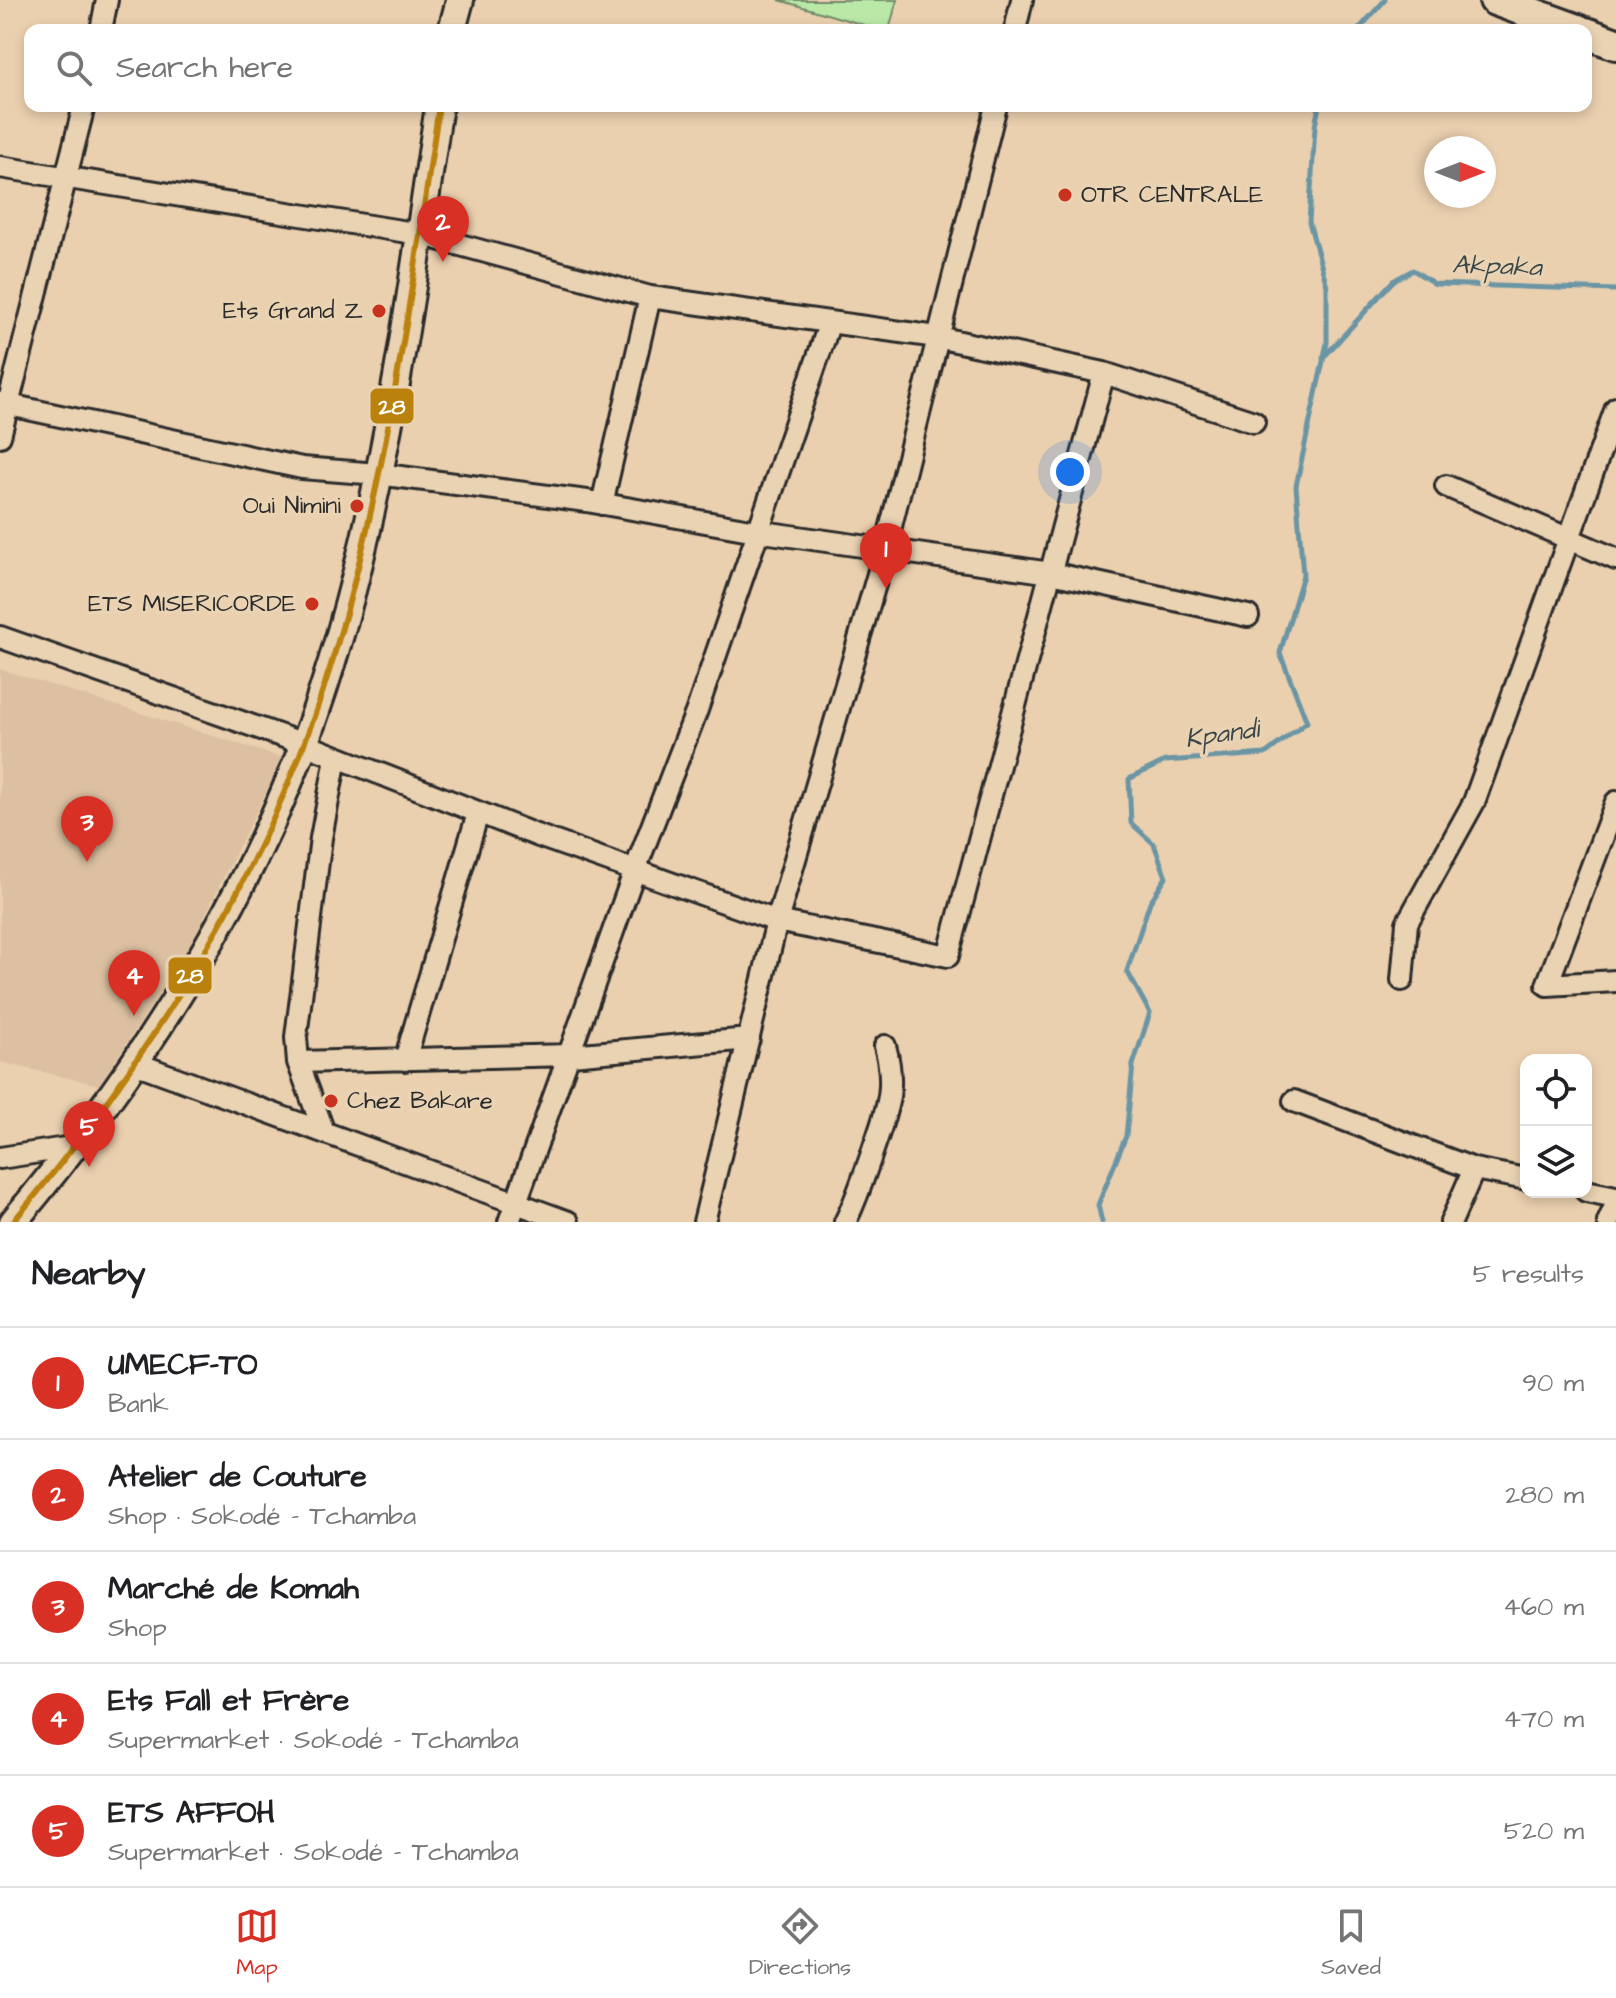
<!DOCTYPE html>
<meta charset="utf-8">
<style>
:root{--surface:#fff;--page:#f6f6f6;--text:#202124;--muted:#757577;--line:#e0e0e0;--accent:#d93025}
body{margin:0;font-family:"Architects Daughter",sans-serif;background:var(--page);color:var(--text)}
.controls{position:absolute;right:24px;bottom:24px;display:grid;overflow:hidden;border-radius:16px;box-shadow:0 4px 12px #0003}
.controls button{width:72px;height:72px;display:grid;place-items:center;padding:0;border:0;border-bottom:2px solid var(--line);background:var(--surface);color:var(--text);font:40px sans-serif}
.compass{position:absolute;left:1424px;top:136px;width:72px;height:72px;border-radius:50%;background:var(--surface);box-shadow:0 4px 12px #0003;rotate:90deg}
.you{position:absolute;left:1070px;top:472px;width:28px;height:28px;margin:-20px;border:6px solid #fff;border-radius:50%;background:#1a73e8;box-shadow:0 0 0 12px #1a73e833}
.badge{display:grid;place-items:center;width:52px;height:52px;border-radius:50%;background:var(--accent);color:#fff;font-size:26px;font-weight:700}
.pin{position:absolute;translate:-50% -66px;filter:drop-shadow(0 2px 4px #0008)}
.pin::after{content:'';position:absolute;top:42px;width:28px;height:24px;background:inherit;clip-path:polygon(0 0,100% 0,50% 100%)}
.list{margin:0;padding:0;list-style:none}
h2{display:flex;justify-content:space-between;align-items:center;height:104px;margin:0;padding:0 32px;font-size:34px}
h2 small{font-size:26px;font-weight:400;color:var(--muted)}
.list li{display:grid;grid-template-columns:52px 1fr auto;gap:24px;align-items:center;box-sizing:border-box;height:112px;padding:0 32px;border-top:2px solid var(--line)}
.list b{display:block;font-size:30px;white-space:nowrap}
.list p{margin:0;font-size:26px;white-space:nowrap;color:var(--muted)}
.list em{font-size:26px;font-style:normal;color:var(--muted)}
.icon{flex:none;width:44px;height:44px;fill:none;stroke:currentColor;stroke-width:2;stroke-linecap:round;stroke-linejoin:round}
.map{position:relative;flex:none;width:1616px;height:1222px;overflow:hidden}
.search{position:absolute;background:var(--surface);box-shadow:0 4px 12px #0003;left:24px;right:24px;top:24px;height:88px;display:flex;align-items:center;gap:20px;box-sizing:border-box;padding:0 28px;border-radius:16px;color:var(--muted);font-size:30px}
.sheet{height:664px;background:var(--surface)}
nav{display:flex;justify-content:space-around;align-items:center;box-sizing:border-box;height:112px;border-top:2px solid var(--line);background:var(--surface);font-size:22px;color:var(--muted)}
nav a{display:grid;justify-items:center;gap:4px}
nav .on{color:var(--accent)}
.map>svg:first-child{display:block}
.built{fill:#dcc0a1}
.green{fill:#b9e8a7;stroke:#728a69;stroke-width:2}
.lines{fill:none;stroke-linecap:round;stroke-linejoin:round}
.stream{stroke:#6b95a5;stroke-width:5}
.minor-casing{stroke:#2b2b2b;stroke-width:26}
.major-casing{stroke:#2b2b2b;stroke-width:32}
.highway-casing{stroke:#2b2b2b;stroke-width:36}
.minor{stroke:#ead3b3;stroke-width:20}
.major{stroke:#ead3b3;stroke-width:26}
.highway{stroke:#ead3b3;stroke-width:30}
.bus-1-casing{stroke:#ead3b3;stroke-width:12}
.bus-1{stroke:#ba810d;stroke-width:6}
.poi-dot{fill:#c8321e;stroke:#ead3b3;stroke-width:3}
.labels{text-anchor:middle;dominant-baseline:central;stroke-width:7;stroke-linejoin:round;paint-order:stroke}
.poi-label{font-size:24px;fill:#2b2b2b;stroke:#ead3b3;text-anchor:end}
.water-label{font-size:26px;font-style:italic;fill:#3b4649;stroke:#ead3b3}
.line-badge{stroke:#ead3b3;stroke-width:3}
.badge-label{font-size:22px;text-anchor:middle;font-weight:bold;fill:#fff}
</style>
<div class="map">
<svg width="1616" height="1222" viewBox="0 0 1616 1222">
<rect width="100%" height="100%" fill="#ebd0af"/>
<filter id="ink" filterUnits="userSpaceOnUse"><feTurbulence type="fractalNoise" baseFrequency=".0125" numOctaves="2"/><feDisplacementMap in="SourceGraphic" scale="16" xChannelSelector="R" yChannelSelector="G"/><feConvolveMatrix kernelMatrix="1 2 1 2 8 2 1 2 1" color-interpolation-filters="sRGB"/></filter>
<g filter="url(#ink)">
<path class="built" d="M0,669L283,758L185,955L99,1085L0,1062Z"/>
<path class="green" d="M779,0H897L889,30H881Z"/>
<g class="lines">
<path class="stream" d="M1358,30L1385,0
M1323,358L1393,281L1413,270L1435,284L1616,290
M1102,1222L1098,1205L1126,1136L1133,1065L1150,1013L1127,971L1150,902L1166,877L1154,844L1131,823L1129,779L1165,761L1265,754L1307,722L1280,653L1303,575L1296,486L1327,343V286L1309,222L1315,126L1319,106"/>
<g class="minor-casing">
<path id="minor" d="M101,30L107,0
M1015,30L1022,0
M0,167L420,234L650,297L937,337L1104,373L1254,422
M0,403L302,468L378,474L587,501L756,531L1051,573L1248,616
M0,436L84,106
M1446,486L1616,559
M602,504L650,297
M0,637L304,744L536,835L777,921L948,956L1104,373
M1616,802L1547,985L1616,981
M1402,980L1407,923L1474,802L1616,408
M405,1060L478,813
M298,1062L571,1055L749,1039
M135,1063L568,1222
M1294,1101L1474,1169L1526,1179
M324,1132L298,1062L296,1037L321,838L336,758
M0,1158L72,1147
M1586,1191L1616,1197
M509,1222L635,870L697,710L830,322
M704,1222L777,921L885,550L996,106
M845,1222C856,1201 862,1181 870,1159C884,1115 898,1093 885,1046
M1451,1222L1474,1169
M1608,1222L1616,1204"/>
</g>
<g class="major-casing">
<path id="major" d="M452,30L460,0
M13,1222C133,1079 237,920 304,744C378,549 408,313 439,106"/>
</g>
<g class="highway-casing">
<path id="highway" d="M1495,0L1578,30
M1586,33L1616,44"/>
</g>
<use href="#minor" class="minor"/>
<use href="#major" class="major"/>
<use href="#highway" class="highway"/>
<g class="bus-1-casing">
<path id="bus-1" d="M13,1222C133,1079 237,920 304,744C378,549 408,313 439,106"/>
</g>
<use href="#bus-1" class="bus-1"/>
</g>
</g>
<g class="poi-dot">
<circle cx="1065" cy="195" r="8"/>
<circle cx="379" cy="311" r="8"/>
<circle cx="357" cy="506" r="8"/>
<circle cx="312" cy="604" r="8"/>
<circle cx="331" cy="1101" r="8"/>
</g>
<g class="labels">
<g class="poi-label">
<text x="1081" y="195" text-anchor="start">OTR CENTRALE</text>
<text x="363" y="311">Ets Grand Z</text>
<text x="341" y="506">Oui Nimini</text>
<text x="296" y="604">ETS MISERICORDE</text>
<text x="347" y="1101" text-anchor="start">Chez Bakare</text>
</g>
<g class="water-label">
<text transform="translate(1497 266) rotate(2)">Akpaka</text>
<text transform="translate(1222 734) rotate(-8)">Kpandi</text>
</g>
</g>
<g class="line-badge">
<rect x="369" y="387" width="46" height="38" rx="8" fill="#ba810d"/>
<rect x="167" y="956" width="46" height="39" rx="8" fill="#ba810d"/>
</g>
<g class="badge-label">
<text x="392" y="414">28</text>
<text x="190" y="983">28</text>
</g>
</svg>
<div class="controls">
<button><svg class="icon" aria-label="locate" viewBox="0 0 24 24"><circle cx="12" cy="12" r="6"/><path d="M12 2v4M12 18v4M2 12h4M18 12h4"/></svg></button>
<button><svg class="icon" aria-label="layers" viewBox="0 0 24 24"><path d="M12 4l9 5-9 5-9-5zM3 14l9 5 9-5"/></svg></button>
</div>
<svg class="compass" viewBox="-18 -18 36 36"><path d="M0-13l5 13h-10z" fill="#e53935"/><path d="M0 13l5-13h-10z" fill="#757577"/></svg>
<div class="you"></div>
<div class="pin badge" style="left:886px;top:589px">1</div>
<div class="pin badge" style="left:443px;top:262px">2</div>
<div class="pin badge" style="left:87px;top:862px">3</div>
<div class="pin badge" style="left:134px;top:1016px">4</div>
<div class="pin badge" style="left:89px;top:1167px">5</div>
<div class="search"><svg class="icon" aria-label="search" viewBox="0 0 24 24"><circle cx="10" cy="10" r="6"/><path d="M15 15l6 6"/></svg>Search here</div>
</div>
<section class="sheet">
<h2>Nearby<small>5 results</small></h2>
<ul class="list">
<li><span class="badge">1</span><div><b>UMECF-TO</b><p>Bank</p></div><em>90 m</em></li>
<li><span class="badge">2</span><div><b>Atelier de Couture</b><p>Shop · Sokodé - Tchamba</p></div><em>280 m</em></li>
<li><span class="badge">3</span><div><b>Marché de Komah</b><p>Shop</p></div><em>460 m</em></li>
<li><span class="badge">4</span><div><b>Ets Fall et Frère</b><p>Supermarket · Sokodé - Tchamba</p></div><em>470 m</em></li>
<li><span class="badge">5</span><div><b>ETS AFFOH</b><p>Supermarket · Sokodé - Tchamba</p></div><em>520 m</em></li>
</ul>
</section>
<nav>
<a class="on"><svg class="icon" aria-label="map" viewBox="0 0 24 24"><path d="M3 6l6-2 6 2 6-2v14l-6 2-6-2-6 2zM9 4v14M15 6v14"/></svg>Map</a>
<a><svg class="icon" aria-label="directions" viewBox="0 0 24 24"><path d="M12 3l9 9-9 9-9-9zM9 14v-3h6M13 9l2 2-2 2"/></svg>Directions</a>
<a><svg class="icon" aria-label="saved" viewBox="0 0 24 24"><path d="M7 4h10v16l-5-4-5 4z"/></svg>Saved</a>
</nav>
